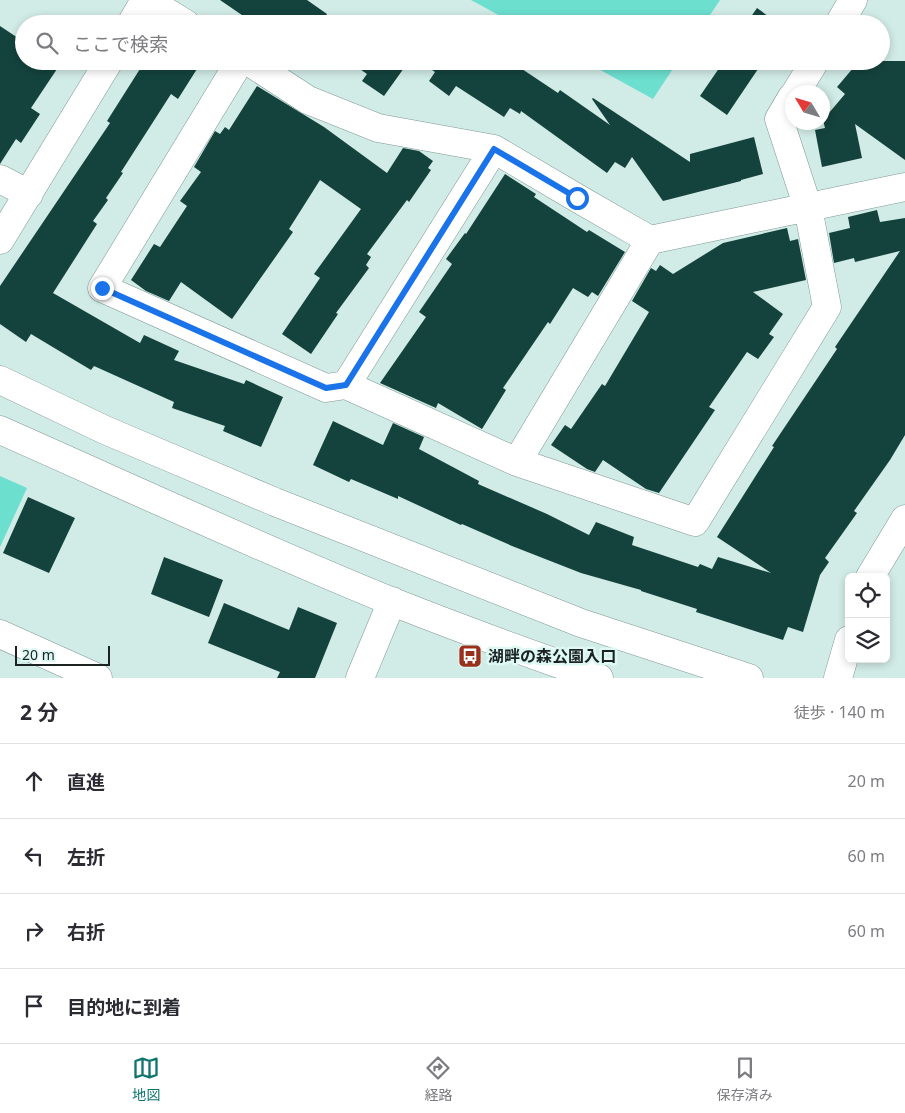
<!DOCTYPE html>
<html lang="ja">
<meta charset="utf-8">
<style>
:root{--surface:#fff;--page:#f2f2f3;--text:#2b2b33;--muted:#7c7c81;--line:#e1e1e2;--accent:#0f766e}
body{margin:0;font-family:"Noto Sans","Noto Sans JP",sans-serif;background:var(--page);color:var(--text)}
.controls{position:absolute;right:15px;bottom:15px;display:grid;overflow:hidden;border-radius:8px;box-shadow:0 2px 8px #0003}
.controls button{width:45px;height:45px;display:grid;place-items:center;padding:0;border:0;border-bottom:1px solid var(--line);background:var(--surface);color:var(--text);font:25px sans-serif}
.compass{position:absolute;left:785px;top:85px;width:45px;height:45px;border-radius:50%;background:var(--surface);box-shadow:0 2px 8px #0003;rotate:308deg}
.scale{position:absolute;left:15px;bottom:12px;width:95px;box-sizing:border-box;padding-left:5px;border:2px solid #1a2322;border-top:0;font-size:14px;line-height:18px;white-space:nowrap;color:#1a2322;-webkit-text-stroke:4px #def8f3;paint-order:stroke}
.stop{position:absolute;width:15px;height:15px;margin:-11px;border:4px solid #1a73e8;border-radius:50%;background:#fff}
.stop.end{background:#1a73e8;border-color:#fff;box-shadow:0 1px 5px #0008}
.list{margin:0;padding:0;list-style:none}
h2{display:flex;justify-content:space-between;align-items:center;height:65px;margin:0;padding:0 20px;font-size:21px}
h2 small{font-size:16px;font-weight:400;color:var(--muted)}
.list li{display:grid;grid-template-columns:32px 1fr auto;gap:15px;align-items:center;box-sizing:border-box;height:75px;padding:0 20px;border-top:1px solid var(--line)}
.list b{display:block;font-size:19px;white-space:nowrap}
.list em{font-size:16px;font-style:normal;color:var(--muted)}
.icon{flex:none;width:28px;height:28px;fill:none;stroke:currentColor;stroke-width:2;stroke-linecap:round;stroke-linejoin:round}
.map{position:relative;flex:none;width:905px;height:678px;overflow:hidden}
.search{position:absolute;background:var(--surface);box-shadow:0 2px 8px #0003;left:15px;right:15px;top:15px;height:55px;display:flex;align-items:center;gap:12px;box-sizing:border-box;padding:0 18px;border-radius:28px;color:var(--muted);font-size:19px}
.sheet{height:365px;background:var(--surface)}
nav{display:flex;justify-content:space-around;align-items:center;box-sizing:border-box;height:70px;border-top:1px solid var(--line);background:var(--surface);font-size:14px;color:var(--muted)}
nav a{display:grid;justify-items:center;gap:2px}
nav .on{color:var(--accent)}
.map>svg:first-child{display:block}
.green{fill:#6ddfcf}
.building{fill:#14433d}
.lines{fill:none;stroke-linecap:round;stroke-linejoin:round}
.minor-casing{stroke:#819995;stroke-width:29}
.minor{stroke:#fff;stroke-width:28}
.route{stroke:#1a73e8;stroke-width:6}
.labels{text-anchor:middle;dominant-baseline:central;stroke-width:5;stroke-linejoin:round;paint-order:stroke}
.poi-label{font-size:16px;font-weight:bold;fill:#1a2322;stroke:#def8f3;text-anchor:start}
</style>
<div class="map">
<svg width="905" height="678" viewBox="0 0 905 678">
<rect width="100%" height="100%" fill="#d1ebe6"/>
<path class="green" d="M471,0H720L704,24H515Z
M584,61H678L653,99Z
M0,476L27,488L0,547Z"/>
<path class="building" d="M220,0H307L327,14L322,22L324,24H255Z
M757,8L779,24H746Z
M0,26L24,42V61H52L59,66L31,108L40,114L21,143L16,139L0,164Z
M145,61H202L178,99L171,94L121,172L123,173L106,198L108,200L93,221L97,224L53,293L140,343L144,335L179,351L174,360L244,384L246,380L283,397L261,447L223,431L225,426L172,408L174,402L94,366L91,370L31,334L26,342L0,324V286L110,123L107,121Z
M357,61H409L384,96L362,81L367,74L354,65Z
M419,61H503L510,67L513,63L558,93L560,90L610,125L592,99L593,98L690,162V154L754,137L763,174L741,180V181L663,201L632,157L625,168L615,162L607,173L521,111L520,114L510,108L504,117L456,86L449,96L429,81L435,72Z
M724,61H760L756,68L758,69L727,115L700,96Z
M859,61H905V160L855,124L862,158L822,167L815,130L825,128L823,120L845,94L837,87Z
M257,86L324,127L387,173L403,148L419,151L433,161L428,168L431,170L409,202L407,200L367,254L371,257L366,265L369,268L336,313L338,314L311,354L282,334L320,278L314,274L361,209L320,180L289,229L293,232L232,319L181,282L169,301L146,291L131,280L154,244L160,247L187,206L180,201L201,172L194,167L215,131L220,134L225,127L229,130Z
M505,174L536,194L534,197L587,232L589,230L625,252L598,296L592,292L588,297L573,288L550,324L548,322L503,388L506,390L482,429L438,403L436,408L380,383L426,317L419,312L452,264L446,259L465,233L466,234Z
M877,210L880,222L905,218V435L890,460L854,511L857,513L825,558L829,562L820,575L803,632L788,627L783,640L696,612L697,609L641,591V590L581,573L512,546L462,524L461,525L398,496V499L351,479L349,482L313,465L333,421L383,445L393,423L424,437L419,449L479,481L478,484L547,514L589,535L596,522L634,537L632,545L698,567L700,564L712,569L718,557L771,573L717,537L774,447L772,446L837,349L835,347L900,251L855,262L854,258L834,263L829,233L850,228L848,217Z
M787,228L790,241L798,239L806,280L753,292L783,314L769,334L774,337L758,359L747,352L709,407L715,410L659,493L646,489L603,460L595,472L587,469L551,445L565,425L571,429L602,384L605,386L649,312L632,301L651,268L656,271L660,265L673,274L723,243Z
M28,497L75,518L49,573L3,553Z
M164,557L223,580L209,617L151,594Z
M224,603L289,630L298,607L337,623L315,678H277L280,672L208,643Z"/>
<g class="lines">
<g class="minor-casing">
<path id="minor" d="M147,0L186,24
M131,24L145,0
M839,24L853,0
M240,61L102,288L326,388L346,385L494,149
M248,61L308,100L378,128L494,149L577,198L650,240L905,187
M796,92L815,61
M0,179L29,194
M0,240L109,61
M0,380L105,430L275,502L581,623L749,678
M346,385L517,462L695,522L827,307L808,208L779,119L792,97
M0,430C131,488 260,548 393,602C461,629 530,654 599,678
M517,462L650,240
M870,577L905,519
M0,634L98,678
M360,678L392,601
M838,678L849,640"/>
</g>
<use href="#minor" class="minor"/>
</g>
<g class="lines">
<path class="route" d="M102,288L326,388L346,385L494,149L577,198"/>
</g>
<defs>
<g id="bus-square" transform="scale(1.25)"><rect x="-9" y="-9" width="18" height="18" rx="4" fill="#99301b" stroke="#def8f3"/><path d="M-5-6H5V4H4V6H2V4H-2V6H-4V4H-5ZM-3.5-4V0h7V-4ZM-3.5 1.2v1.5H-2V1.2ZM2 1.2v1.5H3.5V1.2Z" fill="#fff"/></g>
</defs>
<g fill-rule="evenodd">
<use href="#bus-square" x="470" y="656"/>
</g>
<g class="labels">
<g class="poi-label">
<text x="488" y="656">湖畔の森公園入口</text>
</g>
</g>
</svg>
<div class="controls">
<button><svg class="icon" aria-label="locate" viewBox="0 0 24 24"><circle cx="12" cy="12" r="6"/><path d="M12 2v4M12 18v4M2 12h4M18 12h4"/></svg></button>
<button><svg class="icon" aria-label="layers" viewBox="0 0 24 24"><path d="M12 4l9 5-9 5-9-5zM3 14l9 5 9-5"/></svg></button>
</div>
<svg class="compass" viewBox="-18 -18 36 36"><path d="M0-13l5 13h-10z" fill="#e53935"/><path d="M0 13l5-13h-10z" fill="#7c7c81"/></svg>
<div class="scale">20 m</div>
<div class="stop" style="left:577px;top:198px"></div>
<div class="stop end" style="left:102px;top:288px"></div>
<div class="search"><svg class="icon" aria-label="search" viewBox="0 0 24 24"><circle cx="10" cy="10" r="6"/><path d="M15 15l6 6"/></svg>ここで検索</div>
</div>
<section class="sheet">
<h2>2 分<small>徒歩 · 140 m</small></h2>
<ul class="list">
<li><svg class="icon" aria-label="ahead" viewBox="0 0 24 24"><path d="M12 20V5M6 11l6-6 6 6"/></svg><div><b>直進</b></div><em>20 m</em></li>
<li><svg class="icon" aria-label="left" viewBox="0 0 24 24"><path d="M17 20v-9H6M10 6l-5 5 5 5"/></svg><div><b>左折</b></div><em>60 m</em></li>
<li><svg class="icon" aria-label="right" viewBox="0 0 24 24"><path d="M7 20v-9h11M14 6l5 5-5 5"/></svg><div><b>右折</b></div><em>60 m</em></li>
<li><svg class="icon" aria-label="arrive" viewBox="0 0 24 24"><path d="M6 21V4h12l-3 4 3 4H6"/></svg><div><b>目的地に到着</b></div></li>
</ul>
</section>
<nav>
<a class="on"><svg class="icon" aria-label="map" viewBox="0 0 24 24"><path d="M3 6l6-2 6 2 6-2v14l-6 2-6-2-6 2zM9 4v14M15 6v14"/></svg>地図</a>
<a><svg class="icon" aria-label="directions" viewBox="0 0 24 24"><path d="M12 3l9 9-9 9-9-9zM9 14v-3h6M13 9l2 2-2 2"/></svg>経路</a>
<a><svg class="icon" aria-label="saved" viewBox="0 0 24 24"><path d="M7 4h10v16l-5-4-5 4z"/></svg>保存済み</a>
</nav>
